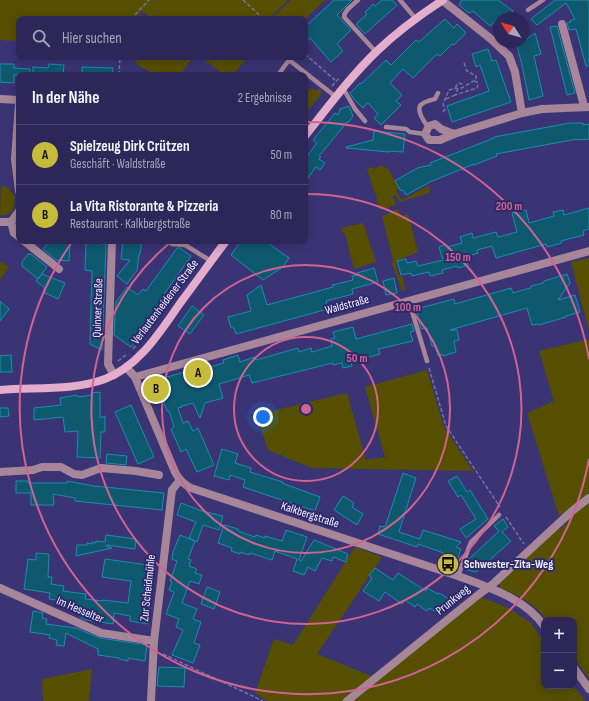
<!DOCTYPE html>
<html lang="de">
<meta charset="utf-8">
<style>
:root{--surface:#2c2758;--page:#342f5e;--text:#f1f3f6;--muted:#a6a5ba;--line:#48446e;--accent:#c7bb3c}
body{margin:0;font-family:"Sofia Sans Condensed",sans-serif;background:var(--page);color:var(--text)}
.controls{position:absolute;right:12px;bottom:12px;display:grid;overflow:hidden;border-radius:8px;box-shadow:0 2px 10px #0003}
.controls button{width:36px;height:36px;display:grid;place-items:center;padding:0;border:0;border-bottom:1px solid var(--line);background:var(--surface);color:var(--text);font:20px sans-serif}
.compass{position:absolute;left:493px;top:12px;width:36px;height:36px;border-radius:50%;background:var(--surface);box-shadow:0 2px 10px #0003;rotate:306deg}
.you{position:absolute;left:263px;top:417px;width:14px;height:14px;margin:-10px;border:3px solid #fff;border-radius:50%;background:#1a73e8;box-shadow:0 0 0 6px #1a73e833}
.badge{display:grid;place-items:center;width:26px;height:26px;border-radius:50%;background:var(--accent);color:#111;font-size:13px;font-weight:700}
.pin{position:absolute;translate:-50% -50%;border:2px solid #fff;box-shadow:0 1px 4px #0006}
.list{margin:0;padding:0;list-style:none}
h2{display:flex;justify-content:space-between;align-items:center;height:52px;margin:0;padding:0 16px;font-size:17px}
h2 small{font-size:13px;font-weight:400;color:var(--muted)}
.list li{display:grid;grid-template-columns:26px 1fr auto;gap:12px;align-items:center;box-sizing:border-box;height:60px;padding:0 16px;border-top:1px solid var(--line)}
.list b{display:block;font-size:15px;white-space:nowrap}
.list p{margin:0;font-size:13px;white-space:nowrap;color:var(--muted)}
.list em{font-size:13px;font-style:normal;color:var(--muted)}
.icon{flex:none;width:22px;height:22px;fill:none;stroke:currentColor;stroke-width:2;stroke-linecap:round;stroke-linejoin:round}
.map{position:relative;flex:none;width:589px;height:701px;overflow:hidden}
.search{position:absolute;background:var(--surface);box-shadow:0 2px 10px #0003;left:16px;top:16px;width:292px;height:44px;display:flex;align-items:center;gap:10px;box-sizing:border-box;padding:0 14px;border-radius:8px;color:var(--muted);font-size:15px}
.panel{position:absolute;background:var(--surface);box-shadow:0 2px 10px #0003;left:16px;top:72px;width:292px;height:172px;border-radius:8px}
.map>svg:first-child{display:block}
.green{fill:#564f00}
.building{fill:#0f596f;stroke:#198eb1}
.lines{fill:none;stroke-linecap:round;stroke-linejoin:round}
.path{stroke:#7672a3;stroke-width:1.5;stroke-dasharray:4 2;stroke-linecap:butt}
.service{stroke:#a88699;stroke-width:4.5}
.minor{stroke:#a88699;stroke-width:8}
.tertiary{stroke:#a88699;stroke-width:8}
.secondary{stroke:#e3adcb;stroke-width:8}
.ring{fill:none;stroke:#d16394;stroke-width:2}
.labels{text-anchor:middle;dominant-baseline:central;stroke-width:4;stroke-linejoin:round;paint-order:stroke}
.street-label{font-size:12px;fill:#eeefff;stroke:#302969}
.poi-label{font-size:12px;font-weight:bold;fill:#eeefff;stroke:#302969;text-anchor:start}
.centre{fill:#d16394;stroke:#302969;stroke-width:2}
.ring-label{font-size:12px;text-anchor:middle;font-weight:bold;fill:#d16394;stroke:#302969;stroke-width:4;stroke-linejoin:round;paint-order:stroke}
</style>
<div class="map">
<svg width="589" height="701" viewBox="0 0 589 701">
<rect width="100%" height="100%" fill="#3a3475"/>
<path class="green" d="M0,0H288L270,18L272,19H152L142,11L136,19H19V41L0,40Z
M291,0H325L305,19H276L274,16Z
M135,57H193L180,75H157L137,65Z
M201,57H248L233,75H224Z
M311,88L316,91L319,89L322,93L306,113L305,112V92Z
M381,165L386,168H388L399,189L396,191L402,200L429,185V193L400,202L395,195L393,197L396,205L379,210L376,194L374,191L367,169L373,167L375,169Z
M1,186L7,187L15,196C15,207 13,217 0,215Z
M398,209L401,216L408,214L418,252L396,261L398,275L403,277L405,291H402L392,264L393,260L382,216Z
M363,223L376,262L354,269L345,234L342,232L341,228Z
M589,258V331L571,262Z
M1,262L9,267L0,280V263Z
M589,339V493L559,516L527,413L554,401L539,351Z
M427,370L444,427L473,471L312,468L268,450L256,415L347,393L366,460L385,457L365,387Z
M589,501V679L574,658V620H547C535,604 518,595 500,588L499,584L501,580L553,531L562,528L574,513Z
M355,547L382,557L317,654L374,677L344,701H268L255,693L274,639L293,645Z
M481,597L509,608L531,623L544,642V686H574L585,701H352Z
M92,669L89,701H43L42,679Z"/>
<path class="building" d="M334,0H352L337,15L351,30L337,44L343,51L331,62L310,38L305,42V27Z
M382,0H392L397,5L365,34L356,24L367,14L365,12L373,4L375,6Z
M462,0H498L513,11L507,18H499L490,26L473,11L469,13L459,5Z
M555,0H589V66H586L576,29L569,30L567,23L571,22L570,21L575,19L566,3L537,25L531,19Z
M445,19L454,28L457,24L466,33L454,45L452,44L440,56L437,54L413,78L403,69L390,83L402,95L396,101L401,105L381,125L374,118L378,114L368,103L363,108L353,98L350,93L360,83L361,84L386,60L391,65L416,40L419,42Z
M557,26L575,93L567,95L550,27Z
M535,33L541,54L534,56L543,96L529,100L522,65L517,46Z
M488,49L492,61L496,60L511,102L452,122L447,106L489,91L480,65L476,67L472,54Z
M0,64H14V68L30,69V75H14V83L0,82Z
M49,64L64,65L63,75H33V67L48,68Z
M82,67L113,68L112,75H82Z
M349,106L353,116L348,123L347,122L319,156L321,157L319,159L325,163L320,170L316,167L305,182V159L317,143L313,140L335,113L338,115L340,109Z
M570,123H583V125L589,124V139L577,140V139L496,154L497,156L474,165V164L430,182L406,195L403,190L401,191L395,181L417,168L431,165L430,163L494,138V137Z
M374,131L405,134L403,152L389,151V152L346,148V147L373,140Z
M589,208V229L583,231L584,235L561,241L562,243L547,247L546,244L496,258L492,246L477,250L478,253L466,257L468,265L458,268L457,266L442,270L443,273L430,276L429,272L412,276L411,273L401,275L397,261L406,259L407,263L416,261L418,266L443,260L439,247L446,244L447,247L462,243L460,237L472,233L473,238L496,232L498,237L517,232L512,213L526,210L529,223L554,216L553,212L563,210L564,215Z
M50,241H65L70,245L69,261L56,260L43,249Z
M123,241H142L140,254H139L137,270L127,284L117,276L130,260L121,259Z
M241,241H265L289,258L283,267L263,280L231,255Z
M86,243L106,244L102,350L90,344L92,271L85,270Z
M177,248H180L191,256L160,300L164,302L131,347L114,335L116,302L127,287L138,295L143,289L146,291Z
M28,254H31L47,267L38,279L22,266V262Z
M374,268L378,282L352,289L353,294L326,301L328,309L236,334L234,328H231L228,317L251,311L247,295L261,285L267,305L333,287L332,285L353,280L352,276L358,275L357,273Z
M42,274L65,283L58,299L43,292L45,288L36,281Z
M567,274L570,283L558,300L575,295L580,312L566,316V317L539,325V324L532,325L527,308L450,330H457L459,340L454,341L456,352L443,356L442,354L438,356L435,346H432L427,328L421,329L416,309L454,299L455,304L511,288L513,293L530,288L531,286L543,283L544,281Z
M394,278L397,293L386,295L383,281Z
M0,301L9,309L0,321Z
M192,306L204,315L190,334L178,326Z
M412,324L414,331L410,332L413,341L378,349L380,354L351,362L352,366L343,368L342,363L333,365V363L252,383L249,375L219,384L223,398L205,403L200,418L193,403L183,406H181L182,407L178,408L183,423L188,421L193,431L198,428L214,465L197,472L186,449L181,452L171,429L174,427L169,411H167L162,397L154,399L150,384L151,382L184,372V374L224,363L223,360L238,355L240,362L255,357L256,360L298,348L299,352L311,348L312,352L332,346L331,339L335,338L333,332L353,327L356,339Z
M11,355L12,372H0V356Z
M100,392V418L105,416V432H101L100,458L77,457L78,431L65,432L63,417L34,420V408L61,405L60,398L77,395L78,397L92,395L91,393Z
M131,405L154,457L138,464L115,412Z
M0,408H8L9,416L0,417Z
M222,449L238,454L235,463L251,468L250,472L283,482L282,483L320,497L315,511L243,487L245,480L230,475L229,480L214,476Z
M107,454L127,456L126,465L106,463Z
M403,473L416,478L399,532L420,539L423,530L461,542L456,547L461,549L458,558L418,544L417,547L378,534L380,526L385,527Z
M457,476L467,492L470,490L488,519L466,538L460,529L476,519L461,495L458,497L448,481Z
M16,481H28V483H67V481L94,486L164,493L162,510L75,501V498L53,494L54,505H31V493H16Z
M343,496L354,503L352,507L363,514L357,525L334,510Z
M181,503L202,511L223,516L219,530L203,525L197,542L189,538L196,522L177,515Z
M503,519L508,527L502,532L511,541L476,572L467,570L474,563L468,560L499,531L494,526Z
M224,525L238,529V531L255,537L256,535L265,538V536L282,541L286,530L307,537L299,560L301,561L314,540L348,554L346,562L333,557L332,561L322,558L315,571L308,567L304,575L293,571L297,559L275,551L272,560L250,553L249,555L240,552V554L231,551L232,548L218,543Z
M106,535L136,539L135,549L107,545L106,546L112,548L76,556L77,545H87V543L92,544V542L96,543V541L105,542Z
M180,535L195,541L188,559L191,560L189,566L197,569L195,573L202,575L199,584L190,581L182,603L197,609L193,619L201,622L194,643L200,645L193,663L172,655L183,630L176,627L179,619L166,614L174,592L169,590L172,582L170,581L177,561L172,559L173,552Z
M36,553L49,554L48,577H52L51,584L64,586L63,591L86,594L85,599L103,601V600L128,603L131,581L102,577L105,559L155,566L151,592H149L147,606L150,607L148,624L130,621V616L114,613L113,624L86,620L81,618L83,613L72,612L73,606H68V602L49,599L50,593L24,589L28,559L36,560Z
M375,568L393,580L398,573L426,591L427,588L438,594L439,593L449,599L440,614L429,608L427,611L417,604L415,607L405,600L402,604L385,592L379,601L363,591L372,578L369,575Z
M207,587L220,592L214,609L201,604Z
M33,611L43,613L42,618L47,619L46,624L76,628L100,638L147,645L145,661L128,658V661L119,659V658L98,655V649L66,633L64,646L56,645L57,640L49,638L50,635L30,632Z
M159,667L185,668L184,687L157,686Z"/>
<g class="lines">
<path class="path" d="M243,0L264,19
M131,19L149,0
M305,54L336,81
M464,63L467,71L476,76V81
M119,75L120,57
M474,81L477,82L478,84L477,88L455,95L458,89C462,89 469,83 474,81Z
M332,86L340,77
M456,88V86L459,83L464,85
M446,99L455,95
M443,112L445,109L443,104L449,90L456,88L458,89
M133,349L169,303
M118,361L126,355
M429,368L446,426L500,507
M506,517L524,544
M163,654L263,701"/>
<path class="service" d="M358,0C353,5 344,10 344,17L376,52
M400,0L416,19
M528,10L543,0
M278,75L289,60L336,97
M343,88L355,109L365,121
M386,127L406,129L410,132L425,134
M428,127C425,123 417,112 420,106C422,102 431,100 435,99L438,93
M172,244L185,245L211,261
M409,301L427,361
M458,576L471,542L499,515"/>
<path class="minor" d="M442,0L491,39L509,56L515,72L522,113
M562,24L584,106
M0,99L19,100
M19,103L15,159L19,191
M454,134L441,129L435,124L429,126L425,134L429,140H440L454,134L522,113L542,109L589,107
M19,211L11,222L14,233L19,237
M0,222H11
M24,241L59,269
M112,241L108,364L114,375
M135,377L589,251
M0,472L33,470L42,467H61L74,474L82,475L101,468L136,471L159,475
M0,588L101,633L154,641
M151,701L154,641L172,490L180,480
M347,701L478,595L493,584L572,511L589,498"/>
<path class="tertiary" d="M126,367L135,377L175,472C179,480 183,484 191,488L458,576C489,588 525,598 544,626
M574,668L589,689"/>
<path class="secondary" d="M305,136C328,107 350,77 377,51C397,32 420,15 443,0
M0,390C35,387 72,391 105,379C140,366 161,330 181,302C196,282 211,261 226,241"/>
</g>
<g class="ring">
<circle cx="306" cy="409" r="72"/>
<circle cx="306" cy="409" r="144"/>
<path d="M306 194A215 215 0 1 1 171 242"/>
<path d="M589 459A287 287 0 1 1 72 242M306 122A287 287 0 0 1 589 359"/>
</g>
<defs>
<g id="bus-disc" transform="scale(1.15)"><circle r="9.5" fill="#c7bb3c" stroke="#302969"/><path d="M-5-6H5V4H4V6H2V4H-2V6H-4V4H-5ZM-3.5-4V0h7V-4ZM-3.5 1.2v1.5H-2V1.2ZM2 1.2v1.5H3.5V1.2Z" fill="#111"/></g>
</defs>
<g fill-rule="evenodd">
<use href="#bus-disc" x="448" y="564"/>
</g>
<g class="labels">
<g class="street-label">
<text transform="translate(165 302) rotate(-53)">Verlautenheidener Straße</text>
<text transform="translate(347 305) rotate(-15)">Waldstraße</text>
<text transform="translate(98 308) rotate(-88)">Quinxer Straße</text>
<text transform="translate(310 515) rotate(18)">Kalkbergstraße</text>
<text transform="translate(148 588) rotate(-84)">Zur Scheidmühle</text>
<text transform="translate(453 600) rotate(-39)">Prunkweg</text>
<text transform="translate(80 610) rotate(23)">Im Hesselter</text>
</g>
<g class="poi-label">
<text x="464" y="564">Schwester-Zita-Weg</text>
</g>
</g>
<circle cx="306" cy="409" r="6" class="centre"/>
<g class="ring-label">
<text x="509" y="210">200 m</text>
<text x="458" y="261">150 m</text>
<text x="408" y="311">100 m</text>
<text x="357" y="362">50 m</text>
</g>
</svg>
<div class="controls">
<button>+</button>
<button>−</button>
</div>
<svg class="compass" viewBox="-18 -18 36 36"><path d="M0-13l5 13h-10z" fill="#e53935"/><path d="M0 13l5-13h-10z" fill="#a6a5ba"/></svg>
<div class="you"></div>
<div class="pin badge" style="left:198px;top:373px">A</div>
<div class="pin badge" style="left:156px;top:389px">B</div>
<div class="search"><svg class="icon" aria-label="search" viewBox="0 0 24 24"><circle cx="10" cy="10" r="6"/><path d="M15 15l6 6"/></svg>Hier suchen</div>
<section class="panel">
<h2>In der Nähe<small>2 Ergebnisse</small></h2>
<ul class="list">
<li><span class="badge">A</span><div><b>Spielzeug Dirk Crützen</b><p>Geschäft · Waldstraße</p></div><em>50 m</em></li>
<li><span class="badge">B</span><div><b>La Vita Ristorante &amp; Pizzeria</b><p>Restaurant · Kalkbergstraße</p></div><em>80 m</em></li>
</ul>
</section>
</div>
